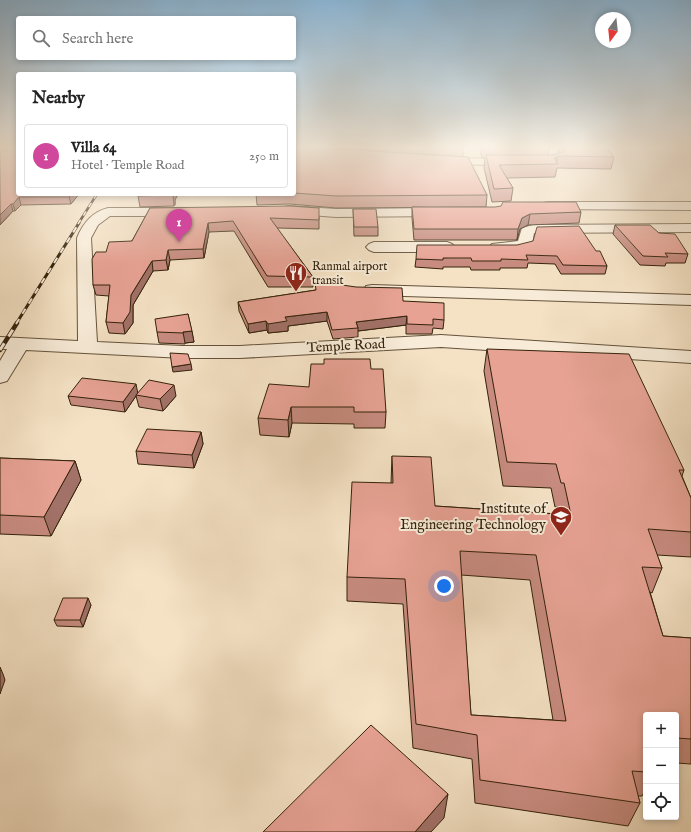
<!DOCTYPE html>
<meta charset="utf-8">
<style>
:root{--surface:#fff;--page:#f6f6f6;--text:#222;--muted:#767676;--line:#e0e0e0;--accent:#0f766e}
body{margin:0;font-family:"IM FELL English",serif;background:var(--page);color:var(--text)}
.controls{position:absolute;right:12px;bottom:12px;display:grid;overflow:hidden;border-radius:4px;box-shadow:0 2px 6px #0003}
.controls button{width:36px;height:36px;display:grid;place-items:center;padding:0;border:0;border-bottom:1px solid var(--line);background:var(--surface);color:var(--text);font:20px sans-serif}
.compass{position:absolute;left:595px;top:12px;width:36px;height:36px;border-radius:50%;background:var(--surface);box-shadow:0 2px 6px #0003;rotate:195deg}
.you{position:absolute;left:444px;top:586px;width:14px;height:14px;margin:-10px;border:3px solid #fff;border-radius:50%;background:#1a73e8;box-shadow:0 0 0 6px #1a73e833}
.badge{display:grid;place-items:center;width:26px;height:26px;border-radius:50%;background:var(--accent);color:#fff;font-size:13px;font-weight:700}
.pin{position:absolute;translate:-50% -33px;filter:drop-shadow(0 1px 2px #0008)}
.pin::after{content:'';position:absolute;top:21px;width:14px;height:12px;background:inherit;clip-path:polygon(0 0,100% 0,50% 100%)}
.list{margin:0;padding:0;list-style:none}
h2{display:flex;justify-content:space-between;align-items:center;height:52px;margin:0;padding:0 16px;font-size:17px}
h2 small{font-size:13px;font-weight:400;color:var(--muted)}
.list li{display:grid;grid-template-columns:26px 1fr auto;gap:12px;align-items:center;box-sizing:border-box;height:64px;margin:0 8px 8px;padding:0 8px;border:1px solid var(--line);border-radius:4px}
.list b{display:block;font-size:15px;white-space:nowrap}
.list p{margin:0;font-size:13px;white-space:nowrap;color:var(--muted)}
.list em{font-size:13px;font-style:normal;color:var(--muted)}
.icon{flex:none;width:22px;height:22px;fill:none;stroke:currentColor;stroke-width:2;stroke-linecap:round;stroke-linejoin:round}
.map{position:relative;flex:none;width:691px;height:832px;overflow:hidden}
.search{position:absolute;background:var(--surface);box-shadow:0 2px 6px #0003;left:16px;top:16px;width:280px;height:44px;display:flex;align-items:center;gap:10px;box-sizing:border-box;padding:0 14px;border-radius:4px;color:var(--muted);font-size:15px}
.panel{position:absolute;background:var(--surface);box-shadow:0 2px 6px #0003;left:16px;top:72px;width:280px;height:124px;border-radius:4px}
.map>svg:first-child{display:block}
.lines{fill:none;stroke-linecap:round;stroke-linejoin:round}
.minor-casing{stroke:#64523a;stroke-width:2}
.minor{fill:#f8ecd9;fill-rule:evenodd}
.rail-far2-casing{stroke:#34220b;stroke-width:2.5}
.rail-far1-casing{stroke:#34220b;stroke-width:3}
.rail-casing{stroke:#34220b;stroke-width:4.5}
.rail-far2{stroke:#f8ecd9;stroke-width:1.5;stroke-dasharray:5;stroke-linecap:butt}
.rail-far1{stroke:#f8ecd9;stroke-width:2;stroke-dasharray:6;stroke-linecap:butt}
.rail{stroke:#f8ecd9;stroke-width:3;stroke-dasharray:8;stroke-linecap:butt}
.wall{fill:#c78b7f;stroke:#34220b;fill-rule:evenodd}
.shaded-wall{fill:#a27168;stroke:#34220b}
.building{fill:#e7a294;stroke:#34220b;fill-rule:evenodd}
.labels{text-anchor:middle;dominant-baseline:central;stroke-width:4;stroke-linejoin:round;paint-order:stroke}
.far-poi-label{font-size:12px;fill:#34220b;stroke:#f8ecd9;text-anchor:start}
.street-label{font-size:14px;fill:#34220b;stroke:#f8ecd9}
.poi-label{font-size:14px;fill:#34220b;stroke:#f8ecd9;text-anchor:end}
</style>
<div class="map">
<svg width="691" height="832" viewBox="0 0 691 832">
<rect width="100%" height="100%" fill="#f5e2c5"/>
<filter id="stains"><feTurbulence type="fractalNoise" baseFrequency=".005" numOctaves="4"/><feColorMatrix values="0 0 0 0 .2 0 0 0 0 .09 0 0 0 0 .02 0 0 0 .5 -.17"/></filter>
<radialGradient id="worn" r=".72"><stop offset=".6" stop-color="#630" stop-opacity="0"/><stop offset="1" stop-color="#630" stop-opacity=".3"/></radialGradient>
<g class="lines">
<g class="minor-casing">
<path id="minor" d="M544,146H555L562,161L560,163L551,166L442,164L438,163L436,161L438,159L442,158L550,159Z
M548,202H691V210L543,209L541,206L543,203Z
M289,206L336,209L441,208L446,209L448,212L446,215L441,216L336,217L284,213L282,210L284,207Z
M108,208H177L182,209L184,212L182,215L177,216H110L98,225L91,238L97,342L183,346H240L441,335L691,351V363L441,347L240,358H183L26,350L7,381L0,383V361L7,349H0V337L78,341L77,238C83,223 92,212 108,208Z
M691,224V232L534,233L532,245L530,248L497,252L492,250L489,247L492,244L518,241L522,228L533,225Z
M374,242H447L452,244L455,247L452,250L447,252H374L369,250L366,247L369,244Z
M372,285L691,295V305L372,295L366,294L364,290L366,286Z"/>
</g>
<use href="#minor" class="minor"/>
<g class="rail-far2-casing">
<path id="rail-far2" d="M78,224L97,194"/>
</g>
<g class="rail-far1-casing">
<path id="rail-far1" d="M16,324L79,223"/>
</g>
<g class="rail-casing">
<path id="rail" d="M0,350L17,323"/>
</g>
<use href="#rail-far2" class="rail-far2"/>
<use href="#rail-far1" class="rail-far1"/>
<use href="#rail" class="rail"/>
</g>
<path class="wall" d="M0,146L18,194H79L71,204L21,205L15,211H13L0,225Z
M294,146H463V156L487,195L486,207L336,208L290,204L257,205L256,194H294Z
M479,146H550L548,155H553L560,153L556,146H605L614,157L611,169L557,168L555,177L507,178L513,188L511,201L492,202L484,168L485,158H482Z
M139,194H178L175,200V205L174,206L140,207L138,196Z
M412,207L581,212L579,223L528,225L520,229L517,240H414L412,218Z
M150,208L319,217V229L277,228L313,277V287H268L234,231L209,232L204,258L170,260L168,270L153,271L133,305V323L125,334L109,333L106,322L109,296L96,295L93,285L106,252L132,241Z
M353,209L378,227V236H354Z
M615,225L659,233L688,254L685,263H666L665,266L640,265L613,234Z
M596,251L607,266L605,274H561L555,264L528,263L527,268H500V270H471L470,267H443V269L415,267L416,259Z
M316,290L403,301L444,320L443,329L433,328L432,334H406V325L358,331V337L333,339L327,321L288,326V331L268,333L267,330L249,333L239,311L238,302Z
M188,314L194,342L185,343V344L159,343L157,332Z
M487,349L684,470L682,476L691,498V557L657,555L662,568L652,593L650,592L663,636L691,638V764L676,763V715H646V789L642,796H638L640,803L628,826L475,803L472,759L413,748L403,604L347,601V577L391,483L392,456L435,506L559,514L558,507H555L551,488L503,486L484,371ZM461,575L530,580L553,720L471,715Z
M371,369L386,412L385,428H354V424L292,423L289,437L260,435L258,418L309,387Z
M138,393L176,396L163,411L139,407L136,396L125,412L71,405L68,396Z
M201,432L203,444L194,468L138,464L136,451Z
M0,458L75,461L81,480L51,536L0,534Z
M91,605L83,627L57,626L54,620Z"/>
<path class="shaded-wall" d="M558,156L556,164L554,158Z
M72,194H79L71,204L69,197Z
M171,194H178L175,200V205L174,206L173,195Z
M19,197L21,205L15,211L13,204Z
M11,204L13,211L0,225V215Z
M530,214L528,225L520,229L517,240L518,229L522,218Z
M208,223L209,232L204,258L203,249Z
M168,250L170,260L168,270L166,260Z
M152,261L153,271L133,305V323L125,334L123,323L131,295Z
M327,312V321L288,326V331L268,333V324L285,317Z
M407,316L406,325L358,331V328L356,322Z
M266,321L267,330L249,333L248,324Z
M192,331L194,342L185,343L183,332Z
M191,364L192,370L173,372L172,367Z
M136,384L138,394L136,395V396L125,412L123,402Z
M174,385L176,396L163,411L160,399Z
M291,407L292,423L289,437L288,420Z
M201,432L203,444L194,468L192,455Z
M75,461L81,480L51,536L44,517Z
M88,598L91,605L83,627L80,620Z
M0,667L3,674L5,680L0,694Z
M448,794L444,818L431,832H415Z"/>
<path class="building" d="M0,146H18V194H72L69,197H19L13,204H11L0,215Z
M294,146L468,157L487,195L336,196L294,193Z
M442,146H463V148Z
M564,146H605L614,157L558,156L554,158L558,164L499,165L513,188L494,189L486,155H553L563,152L566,148Z
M139,194H173V195L138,196Z
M503,202H576L581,212L530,214L522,218L518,229H414L412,207H495L501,206Z
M290,206L319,208V220L270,218L313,277L267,276L233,221L208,223L203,249L168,250L166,260L152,261L131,295L130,312L123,323L106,322L110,285H93L92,259L96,252H106L109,242L132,241L150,208Z
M353,209H376L378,227H354Z
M615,225H650L659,233L675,234L688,254L665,253L668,257L643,256Z
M579,226L596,251H600L607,266L563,265L557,256L526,255L528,260L501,259V261H472L471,258H443V260L416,259L417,245H517L533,241L537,227Z
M315,283H342V285L356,287L402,288L403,301L444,303V320L433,319V325L407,324V316L356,322L358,328L332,330L327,312L285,317L287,321L268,324L266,321L248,324L238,302L316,290Z
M188,314L192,331L183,332V333L157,332L155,319Z
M487,349L629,354L684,470H679L691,498V532L648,529L662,568L642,567L663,636L691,638V739L676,738V715H646V736L645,735L646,740V772L632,771L640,803L480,780L477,735L416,724L405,579L347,577L352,482L393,483L392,456L431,457L435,506L571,515L564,483H561L556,464L507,462ZM460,551L536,555L566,721L471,715Z
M170,353L188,354L191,364L172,367Z
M324,359H370L371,369H383L386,412H354V407H291L288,420L258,418L269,384L309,387L311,364H324Z
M82,378L136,384L123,402L68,396Z
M149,380L174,385L160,399L136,395Z
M147,429L201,432L192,455L136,451Z
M0,458L75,461L44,517L0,515Z
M63,598H88L80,620H54Z
M371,725L448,794L415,832H263Z"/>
<linearGradient id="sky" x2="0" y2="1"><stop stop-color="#8bb7d7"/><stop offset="0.56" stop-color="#faf2e5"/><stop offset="1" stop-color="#faf2e5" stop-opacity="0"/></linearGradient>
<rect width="691" height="263" fill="url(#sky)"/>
<defs>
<g id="restaurant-pin" transform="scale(1.15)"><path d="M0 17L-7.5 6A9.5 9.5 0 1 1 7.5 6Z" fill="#8f2418" stroke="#f8ecd9"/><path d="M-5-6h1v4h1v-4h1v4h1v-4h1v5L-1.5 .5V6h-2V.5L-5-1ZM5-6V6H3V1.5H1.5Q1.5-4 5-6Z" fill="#fff"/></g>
<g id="university-pin" transform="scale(1.15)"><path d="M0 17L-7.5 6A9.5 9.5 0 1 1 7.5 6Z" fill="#8f2418" stroke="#f8ecd9"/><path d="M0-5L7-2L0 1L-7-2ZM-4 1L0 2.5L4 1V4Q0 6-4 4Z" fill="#fff"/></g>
</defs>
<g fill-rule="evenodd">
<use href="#restaurant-pin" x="296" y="273"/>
<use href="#university-pin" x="561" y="517"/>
</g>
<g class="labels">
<g class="far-poi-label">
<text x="312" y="266">Ranmal airport<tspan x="312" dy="14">transit</tspan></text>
</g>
<g class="street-label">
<text transform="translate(346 346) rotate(-3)">Temple Road</text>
</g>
<g class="poi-label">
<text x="546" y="509">Institute of<tspan x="546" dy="16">Engineering Technology</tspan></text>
</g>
</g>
<rect width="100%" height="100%" filter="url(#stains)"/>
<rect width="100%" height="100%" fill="url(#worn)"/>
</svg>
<div class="controls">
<button>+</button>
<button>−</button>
<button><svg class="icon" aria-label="locate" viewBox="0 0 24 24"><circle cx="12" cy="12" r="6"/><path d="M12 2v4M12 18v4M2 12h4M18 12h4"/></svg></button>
</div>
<svg class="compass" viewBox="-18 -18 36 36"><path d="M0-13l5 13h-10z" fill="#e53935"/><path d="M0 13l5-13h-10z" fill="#767676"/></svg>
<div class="you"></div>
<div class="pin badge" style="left:179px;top:242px;background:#d1479c">1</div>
<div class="search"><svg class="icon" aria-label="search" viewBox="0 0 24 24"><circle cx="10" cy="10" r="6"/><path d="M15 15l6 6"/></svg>Search here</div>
<section class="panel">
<h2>Nearby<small></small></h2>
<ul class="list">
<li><span class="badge" style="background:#d1479c">1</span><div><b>Villa 64</b><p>Hotel · Temple Road</p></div><em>250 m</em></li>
</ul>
</section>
</div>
